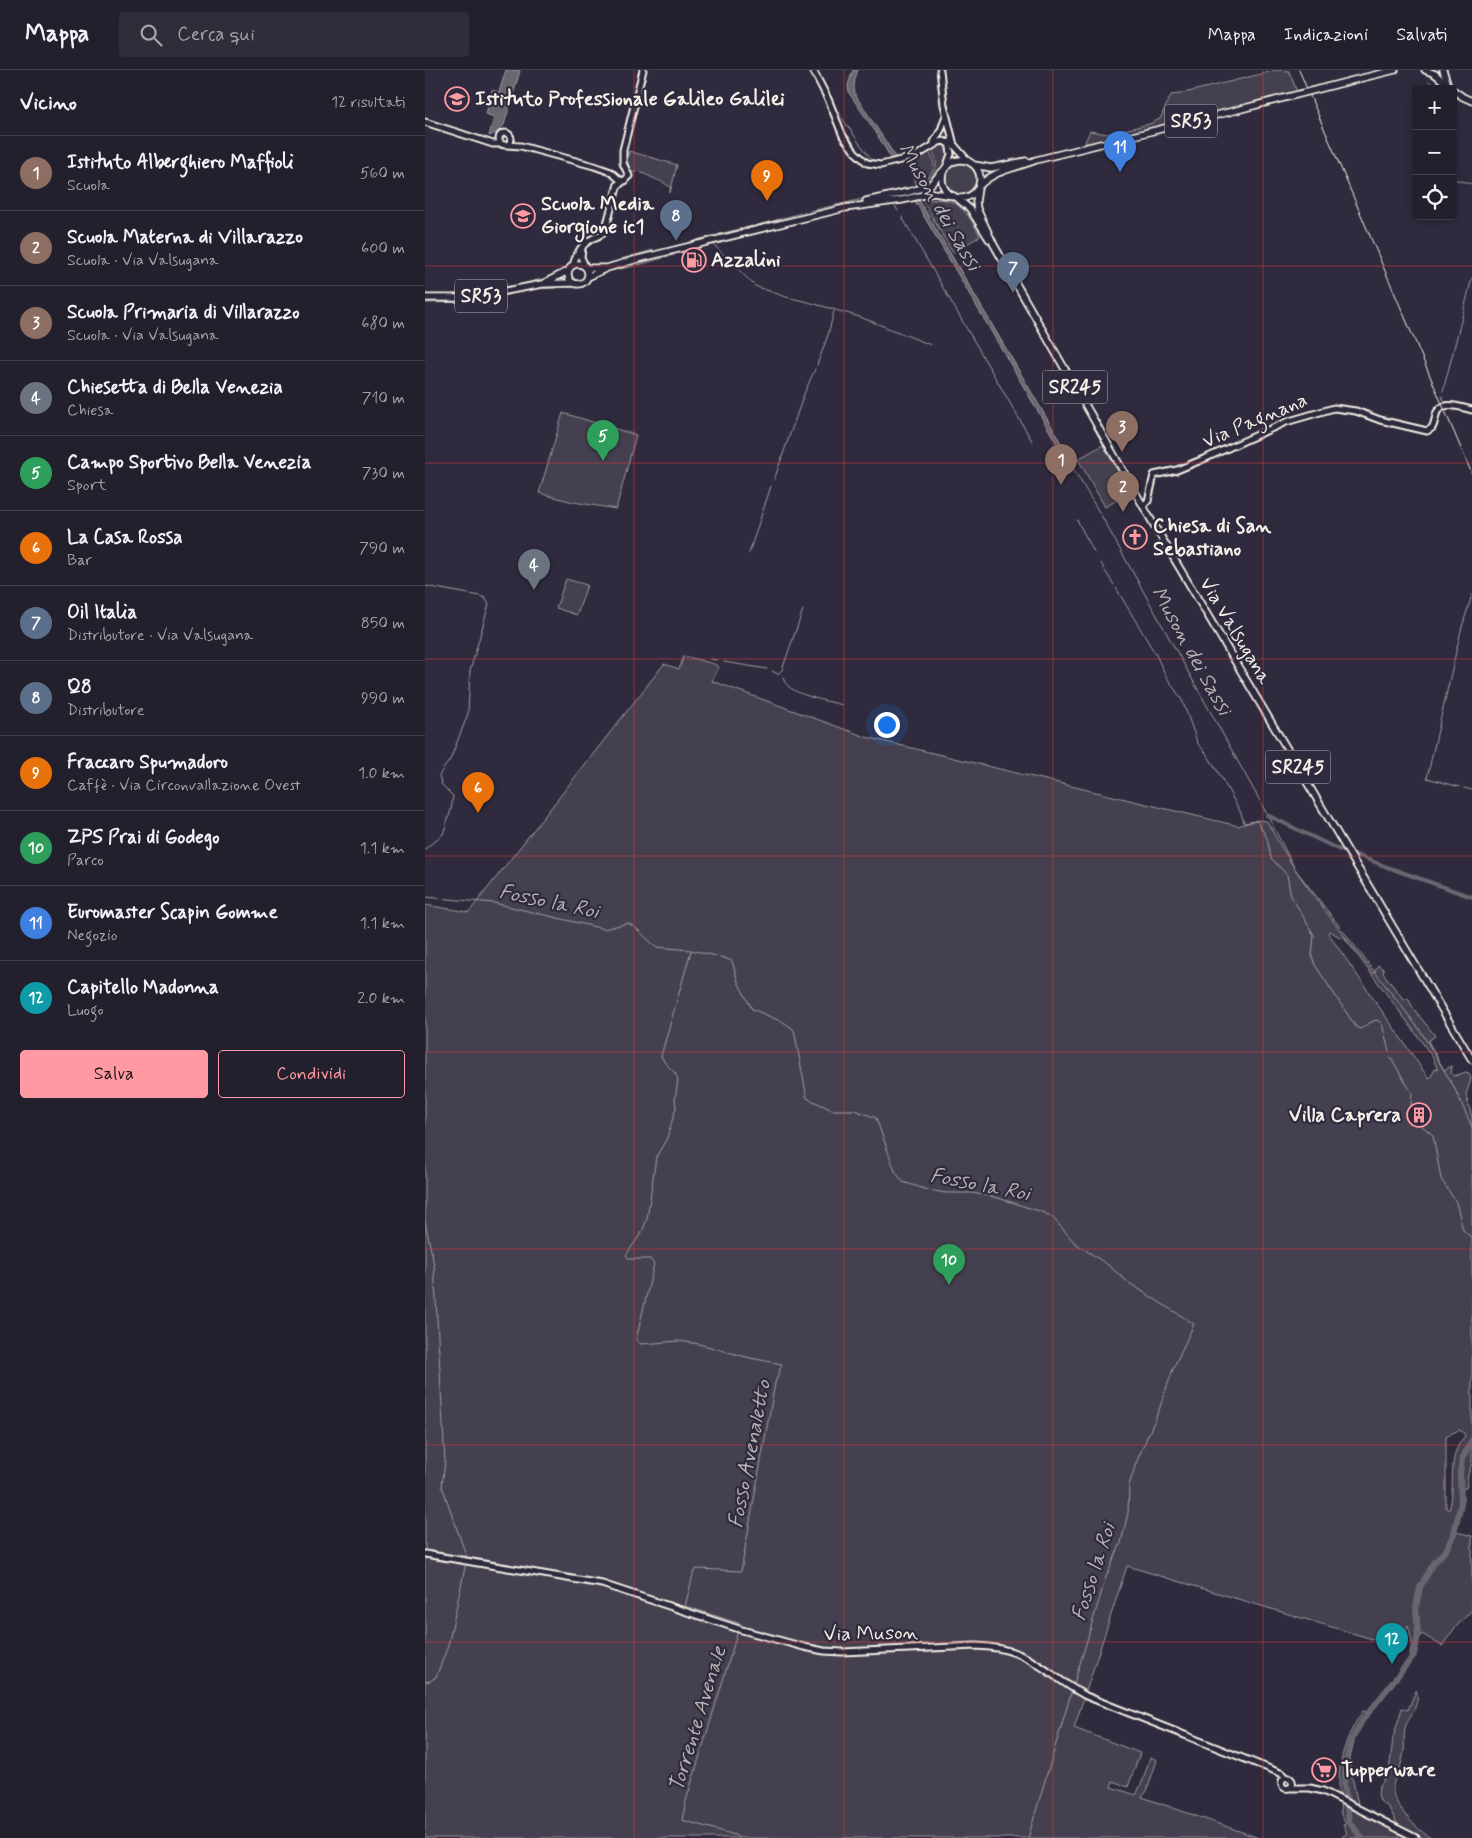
<!DOCTYPE html>
<html lang="it">
<meta charset="utf-8">
<style>
:root{--surface:#23202e;--page:#2f2d3a;--text:#f1f3f6;--muted:#a3a3aa;--line:#403e4a;--accent:#ff9aa2}
body{margin:0;font-family:Mynerve,sans-serif;background:var(--page);color:var(--text)}
.controls{position:absolute;right:15px;top:15px;display:grid;overflow:hidden;border-radius:5px;box-shadow:0 2px 12px #0003}
.controls button{width:45px;height:45px;display:grid;place-items:center;padding:0;border:0;border-bottom:1px solid var(--line);background:var(--surface);color:var(--text);font:25px sans-serif}
.you{position:absolute;left:461px;top:654px;width:18px;height:18px;margin:-12px;border:4px solid #fff;border-radius:50%;background:#1a73e8;box-shadow:0 0 0 8px #1a73e833}
.badge{display:grid;place-items:center;width:32px;height:32px;border-radius:50%;background:var(--accent);color:#fff;font-size:16px;font-weight:700}
.pin{position:absolute;translate:-50% -41px;filter:drop-shadow(0 1px 2px #0008)}
.pin::after{content:'';position:absolute;top:26px;width:18px;height:15px;background:inherit;clip-path:polygon(0 0,100% 0,50% 100%)}
.list{margin:0;padding:0;list-style:none}
h2{display:flex;justify-content:space-between;align-items:center;height:65px;margin:0;padding:0 20px;font-size:21px}
h2 small{font-size:16px;font-weight:400;color:var(--muted)}
.list li{display:grid;grid-template-columns:32px 1fr auto;gap:15px;align-items:center;box-sizing:border-box;height:75px;padding:0 20px;border-top:1px solid var(--line)}
.list b{display:block;font-size:19px;white-space:nowrap}
.list p{margin:0;font-size:16px;white-space:nowrap;color:var(--muted)}
.list em{font-size:16px;font-style:normal;color:var(--muted)}
.actions{display:flex;gap:10px;padding:15px 20px}
.actions a{flex:1;padding:11px 0;border:1px solid var(--accent);border-radius:5px;text-align:center;font-size:18px;color:var(--accent)}
.actions .main{background:var(--accent);color:#111}
.icon{flex:none;width:28px;height:28px;fill:none;stroke:currentColor;stroke-width:2;stroke-linecap:round;stroke-linejoin:round}
.map{position:relative;flex:none;width:1047px;height:1768px;overflow:hidden}
header{display:flex;align-items:center;gap:30px;box-sizing:border-box;height:70px;padding:0 25px;background:var(--surface);border-bottom:1px solid var(--line)}
header strong{font-size:24px}
nav{display:flex;gap:28px;margin-inline-start:auto;font-size:18px}
.search{width:350px;height:45px;background:var(--page);display:flex;align-items:center;gap:12px;box-sizing:border-box;padding:0 18px;border-radius:5px;color:var(--muted);font-size:19px}
main{display:flex}
aside{flex:1;background:var(--surface)}
.map>svg:first-child{display:block}
.green{fill:#454050;stroke:#9c989c;fill-rule:evenodd}
.water{fill:#6a6670;stroke:#a19ea0}
.lines{fill:none;stroke-linecap:round;stroke-linejoin:round}
.stream{stroke:#a19ea0;stroke-width:1}
.canal{stroke:#6a6670;stroke-width:4}
.river{stroke:#6a6670;stroke-width:6}
.secondary-casing{stroke:#f4f1e8;stroke-width:9}
.primary-casing{stroke:#f4f1e8;stroke-width:9}
.secondary{stroke:#2f2a3d;stroke-width:5}
.primary{stroke:#2f2a3d;stroke-width:5.5}
.rail{stroke:#f4f1e8;stroke-width:1}
.primary-bridge-casing{stroke:#f4f1e8;stroke-width:9;stroke-linecap:butt}
.primary-bridge{stroke:#2f2a3d;stroke-width:5.5}
.grid{fill:none;stroke:#d93c3b;stroke-width:1;stroke-opacity:0.55}
.labels{text-anchor:middle;dominant-baseline:central;stroke-width:4.5;stroke-linejoin:round;paint-order:stroke}
.shield{fill:#2f2a3d;stroke:#b9b5b5;stroke-width:1}
.shield-label{font-size:19px;font-weight:bold;fill:#f4f1e8}
.poi-label{font-size:20px;font-weight:bold;fill:#f4f1e8;stroke:#2f2a3d;text-anchor:start}
.street-label{font-size:20px;fill:#f4f1e8;stroke:#2f2a3d}
.water-label{font-size:21px;font-style:italic;fill:#b6b2b2;stroke:#2f2a3d}
</style>
<header>
<strong>Mappa</strong>
<div class="search"><svg class="icon" aria-label="search" viewBox="0 0 24 24"><circle cx="10" cy="10" r="6"/><path d="M15 15l6 6"/></svg>Cerca qui</div>
<nav><a>Mappa</a><a>Indicazioni</a><a>Salvati</a></nav>
</header>
<main>
<aside>
<h2>Vicino<small>12 risultati</small></h2>
<ul class="list">
<li><span class="badge" style="background:#8d6e63">1</span><div><b>Istituto Alberghiero Maffioli</b><p>Scuola</p></div><em>560 m</em></li>
<li><span class="badge" style="background:#8d6e63">2</span><div><b>Scuola Materna di Villarazzo</b><p>Scuola · Via Valsugana</p></div><em>600 m</em></li>
<li><span class="badge" style="background:#8d6e63">3</span><div><b>Scuola Primaria di Villarazzo</b><p>Scuola · Via Valsugana</p></div><em>680 m</em></li>
<li><span class="badge" style="background:#6b7280">4</span><div><b>Chiesetta di Bella Venezia</b><p>Chiesa</p></div><em>710 m</em></li>
<li><span class="badge" style="background:#2e9e5b">5</span><div><b>Campo Sportivo Bella Venezia</b><p>Sport</p></div><em>730 m</em></li>
<li><span class="badge" style="background:#e8710a">6</span><div><b>La Casa Rossa</b><p>Bar</p></div><em>790 m</em></li>
<li><span class="badge" style="background:#5c6f8a">7</span><div><b>Oil Italia</b><p>Distributore · Via Valsugana</p></div><em>850 m</em></li>
<li><span class="badge" style="background:#5c6f8a">8</span><div><b>Q8</b><p>Distributore</p></div><em>990 m</em></li>
<li><span class="badge" style="background:#e8710a">9</span><div><b>Fraccaro Spumadoro</b><p>Caffè · Via Circonvallazione Ovest</p></div><em>1.0 km</em></li>
<li><span class="badge" style="background:#2e9e5b">10</span><div><b>ZPS Prai di Godego</b><p>Parco</p></div><em>1.1 km</em></li>
<li><span class="badge" style="background:#3f7fe0">11</span><div><b>Euromaster Scapin Gomme</b><p>Negozio</p></div><em>1.1 km</em></li>
<li><span class="badge" style="background:#0f9aa8">12</span><div><b>Capitello Madonna</b><p>Luogo</p></div><em>2.0 km</em></li>
</ul>
<div class="actions"><a class="main">Salva</a><a>Condividi</a></div>
</aside>
<div class="map">
<svg width="1047" height="1768" viewBox="0 0 1047 1768">
<rect width="100%" height="100%" fill="#2f2a3d"/>
<filter id="ink" filterUnits="userSpaceOnUse"><feTurbulence type="fractalNoise" baseFrequency=".02" numOctaves="2"/><feDisplacementMap in="SourceGraphic" scale="10" xChannelSelector="R" yChannelSelector="G"/><feConvolveMatrix kernelMatrix="1 2 1 2 8 2 1 2 1" color-interpolation-filters="sRGB"/></filter>
<g filter="url(#ink)">
<path class="green" d="M852,0L864,1L872,22L664,74L660,72L665,61L682,64L724,54L735,49L746,25L755,24Z
M518,73L523,76C526,90 512,108 500,115L499,112C512,105 515,92 506,80L512,74Z
M204,81L252,95L245,123V117C236,110 223,107 212,100L210,103L205,100L202,90Z
M504,82C512,93 510,105 497,111V114L492,116L482,90L493,88Z
M521 109a15 15 0 1 1 30 0a15 15 0 1 1-30 0Z
M500,127L501,131C532,124 542,142 555,166L528,183L496,128Z
M138,343L211,365L191,439L148,432L114,423Z
M678,375L705,423L680,437L653,389Z
M141,509L162,515L152,545L131,538Z
M259,586L289,594L294,597L287,611L441,667L813,756L832,750L842,751C870,807 911,854 949,904L953,895L959,900L958,903L979,930L983,928C989,942 1001,953 1010,966L1003,971L1019,1000L1027,996L1026,1003L1029,1006L1041,1002L1044,1003L1046,1009L1041,1025L1047,1047V1393L1043,1405L1041,1418L1035,1420L1033,1439L1028,1461L1047,1466V1540L1029,1559L1017,1576L997,1564L992,1572L989,1588L985,1585L987,1572L983,1555L974,1577L702,1496L649,1658L715,1683L703,1717L688,1711L686,1717L711,1725L718,1710L725,1687L732,1690L722,1721L717,1727L834,1768H0V835L44,842L239,594L254,599ZM905,861L916,868L918,866L987,958L1008,988L1013,1000L1010,999L1005,1008L1002,1006L903,863ZM1034,1360L1038,1362L1040,1366C1020,1388 1032,1416 1024,1440L1021,1438V1366Z
M991,1620C996,1633 986,1643 981,1655C978,1663 980,1673 979,1681C978,1687 976,1695 974,1700C972,1706 968,1711 968,1718C966,1733 993,1761 1006,1768H999L973,1755L964,1738L955,1731L953,1724L954,1717L964,1702L968,1668L977,1638L983,1640Z
M938,1641L944,1643L933,1654L924,1693L933,1734L914,1724C913,1692 919,1668 938,1641Z
M915,1732L984,1768H916L922,1763L918,1755L921,1754L916,1745Z"/>
<path class="water" d="M81,0H94L95,1L79,55L73,62L64,66L69,47L61,44L67,20L74,22Z
M428,0H433C430,8 427,18 431,26L472,89L467,90L450,61L424,23L423,15Z
M494,130L631,364L645,390L642,391L490,131Z"/>
<g class="lines">
<path class="stream" d="M391,0L395,7
M1004,11L1011,19
M406,26L411,38
M413,41L416,46
M417,48L431,68
M432,70L448,91
M1028,109L1047,114
M469,122L482,117
M460,123H464
M470,136L473,141
M385,141L455,125
M477,147L607,371
M387,150L410,144
M333,155L380,142
M294,164L327,156
M272,170L290,165
M303,171L383,151
M289,175L330,216L361,227L383,232L435,247L506,275
M282,176L297,173
M242,187L249,185
M196,189L228,180
M213,195L238,188
M181,202L209,196
M88,216L126,207
M111,219L131,218
M18,225L47,223L85,216
M50,231L108,220
M0,233L46,232
M392,295L403,265L409,241
M1018,321L1047,208
M1017,326L1019,331L1025,333
M643,390L677,447L835,731L870,799L995,960L1029,1017L1047,1057
M349,410L379,324L390,299
M652,450L669,482
M324,483L346,416
M676,493L679,499
M680,501L689,515
M0,516L55,526L60,528L64,534L45,601L43,644L25,690L18,699L14,706L17,715L28,726L26,740L18,764L0,779
M691,518L731,585L741,606L757,630L773,674L781,683L792,700L816,743L819,753L832,751L842,768L846,788L862,805L866,826L889,865L887,886L890,895L931,957L935,959L948,951L953,950L957,954L964,981
M285,589L292,590
M299,592L342,599
M347,601L353,604
M353,604L357,600L378,540
M358,607C360,625 401,630 417,635
M1035,717L1002,708L1036,560L1047,525
M1039,718L1047,720
M0,827L69,833L179,859L203,853L211,858L231,877L266,880L299,888L307,891L313,912L327,939L360,953L369,960L382,1028L407,1040H430L451,1048L470,1101L478,1112L503,1120L521,1123H548L573,1128L617,1142L627,1147L650,1173L683,1195L704,1213L769,1254L748,1299L734,1340L711,1393L704,1416L703,1443L696,1473L681,1507L648,1617
M266,881L236,986L240,993L250,1003L253,1009L250,1030L251,1038L242,1068L231,1087L222,1149L217,1162L201,1185L204,1189H225L229,1194L211,1270L216,1274L254,1271L274,1274L325,1288L357,1294L350,1313L316,1501L272,1499L269,1501L260,1536L316,1554L315,1557
M965,987L987,1023L985,1043L987,1048L1008,1065L1016,1109L1031,1132L1038,1160L1047,1168
M0,1151L9,1195L20,1391L17,1416L42,1488
M313,1561L261,1731L257,1750L310,1765L314,1768
M0,1612L5,1611L11,1607L23,1576L41,1493
M603,1768L647,1620"/>
<path class="canal" d="M842,745L915,780
M929,784L962,797L1047,827"/>
<path class="river" d="M937,1768L924,1752L919,1714L921,1691L925,1673L937,1651L989,1585L993,1565L991,1537L995,1517L1009,1493L1021,1480L1029,1463L1036,1434L1035,1403L1037,1389L1047,1370"/>
<g class="secondary-casing">
<path id="secondary" d="M388,0L403,29L418,66L430,82L442,93L456,95L491,86L514,72L519,71L525,75
M515,0L519,35L529,75L544,92
M0,52L68,74H77
M74 69a6 6 0 1 1 12 0a6 6 0 1 1-12 0Z
M509,72L516,60L520,48
M82,75L96,76L169,96L186,102L195,110L200,111
M521,98L526,84L524,72
M192,117L204,106L198,93V80L218,0
M157,179L156,187L160,196
M148,195C151,185 156,175 165,170C171,166 175,167 180,161L193,114
M718,436L723,431L729,405L752,400L781,388L861,352L909,338L931,341L955,350L1002,361L1007,358C1010,353 1010,347 1012,342C1019,330 1037,338 1047,340
M0,1484L177,1514L317,1560L379,1577L399,1581L417,1582L550,1576C605,1577 617,1602 661,1626L858,1704L861,1707
M856.5 1713a5.5 5.5 0 1 1 11 0a5.5 5.5 0 1 1-11 0Z
M864,1718H885L898,1721L991,1768"/>
</g>
<g class="primary-casing">
<path id="primary" d="M1000,0L1010,4L1025,17
M1018,0L1022,12
M925,11L970,0
M1028,20L1038,27L1047,31
M517 109a19 19 0 1 1 38 0a19 19 0 1 1-38 0Z
M549,95L566,98L601,91
M554,116C571,99 589,99 611,90L816,39
M553,118L551,132L552,139L569,175L729,455L1047,990
M532,128L545,139L564,169
M441,131L483,122L504,116L518,101
M143 204a10 10 0 1 1 20 0a10 10 0 1 1-20 0Z
M162,198H180
M163,207L182,198L209,190L420,138L477,130L508,123L529,126
M121,212L143,201
M0,228H33L60,225L117,214L148,213"/>
</g>
<use href="#secondary" class="secondary"/>
<use href="#primary" class="primary"/>
<path class="rail" d="M874,0L1047,404"/>
<g class="primary-bridge-casing">
<path id="primary-bridge" d="M816,39L925,11"/>
</g>
<use href="#primary-bridge" class="primary-bridge"/>
</g>
</g>
<path class="grid" d="M209,0V1768M419,0V1768M628,0V1768M838,0V1768M0,196H1047M0,393H1047M0,589H1047M0,786H1047M0,982H1047M0,1179H1047M0,1375H1047M0,1572H1047"/>
<defs>
<g id="school-ring" transform="scale(1.25)"><circle r="9.5" fill="#2f2a3d" stroke="#ff9aa2" stroke-width="1.5"/><path d="M0-5L7-2L0 1L-7-2ZM-4 1L0 2.5L4 1V4Q0 6-4 4Z" fill="#ff9aa2"/></g>
<g id="fuel-ring" transform="scale(1.25)"><circle r="9.5" fill="#2f2a3d" stroke="#ff9aa2" stroke-width="1.5"/><path d="M-5.5-6h7V0h2V4h1.3V-2.5L3-4.5l.8-.8L6-3V5H2.5V1h-1V6h-7ZM-4.2-4.7v3.2H.2V-4.7Z" fill="#ff9aa2"/></g>
<g id="church-ring" transform="scale(1.25)"><circle r="9.5" fill="#2f2a3d" stroke="#ff9aa2" stroke-width="1.5"/><path d="M-1.2-6h2.4v3.5h3.3v2.4h-3.3V6h-2.4V-.1h-3.3v-2.4h3.3Z" fill="#ff9aa2"/></g>
<g id="building-ring" transform="scale(1.25)"><circle r="9.5" fill="#2f2a3d" stroke="#ff9aa2" stroke-width="1.5"/><path d="M-4-6H4V6H1V3H-1V6H-4ZM-2.5-4.3h1.7v1.8h-1.7ZM.8-4.3h1.7v1.8H.8ZM-2.5-1h1.7V.8h-1.7ZM.8-1h1.7V.8H.8Z" fill="#ff9aa2"/></g>
<g id="supermarket-ring" transform="scale(1.25)"><circle r="9.5" fill="#2f2a3d" stroke="#ff9aa2" stroke-width="1.5"/><path d="M-6-5.5h2.5l.6 2H6L4.5 2H-2.5L-4.4-4H-6ZM-1.5 3.2a1.3 1.3 0 1 0 .1 0ZM3 3.2a1.3 1.3 0 1 0 .1 0Z" fill="#ff9aa2"/></g>
</defs>
<g fill-rule="evenodd">
<use href="#school-ring" x="32" y="29"/>
<use href="#school-ring" x="98" y="146"/>
<use href="#fuel-ring" x="269" y="190"/>
<use href="#church-ring" x="710" y="467"/>
<use href="#building-ring" x="994" y="1045"/>
<use href="#supermarket-ring" x="899" y="1700"/>
</g>
<g class="labels">
<g class="shield">
<rect x="740" y="34.5" width="52" height="33" rx="4"/>
<rect x="30" y="209.5" width="52" height="33" rx="4"/>
<rect x="617.5" y="300.5" width="65" height="33" rx="4"/>
<rect x="840.5" y="680.5" width="65" height="33" rx="4"/>
</g>
<g class="shield-label">
<text x="766" y="51">SR53</text>
<text x="56" y="226">SR53</text>
<text x="650" y="317">SR245</text>
<text x="873" y="697">SR245</text>
</g>
<g class="poi-label">
<text x="50" y="29">Istituto Professionale Galileo Galilei</text>
<text x="116" y="134">Scuola Media<tspan x="116" dy="23">Giorgione ic1</tspan></text>
<text x="286" y="190">Azzalini</text>
<text x="728" y="456">Chiesa di San<tspan x="728" dy="23">Sebastiano</tspan></text>
<text x="976" y="1045" text-anchor="end">Villa Caprera</text>
<text x="916" y="1700">Tupperware</text>
</g>
<g class="street-label">
<text transform="translate(830 351) rotate(-23)">Via Pagnana</text>
<text transform="translate(810 561) rotate(59)">Via Valsugana</text>
<text transform="translate(446 1564) rotate(-1)">Via Muson</text>
</g>
<g class="water-label">
<text transform="translate(514 137) rotate(60)">Muson dei Sassi</text>
<text transform="translate(766 581) rotate(61)">Muson dei Sassi</text>
<text transform="translate(124 832) rotate(12)">Fosso la Roi</text>
<text transform="translate(555 1115) rotate(11)">Fosso la Roi</text>
<text transform="translate(325 1384) rotate(-79)">Fosso Avenaletto</text>
<text transform="translate(669 1502) rotate(-72)">Fosso la Roi</text>
<text transform="translate(273 1649) rotate(-73)">Torrente Avenale</text>
</g>
</g>
</svg>
<div class="controls">
<button>+</button>
<button>−</button>
<button><svg class="icon" aria-label="locate" viewBox="0 0 24 24"><circle cx="12" cy="12" r="6"/><path d="M12 2v4M12 18v4M2 12h4M18 12h4"/></svg></button>
</div>
<div class="you"></div>
<div class="pin badge" style="left:636px;top:415px;background:#8d6e63">1</div>
<div class="pin badge" style="left:698px;top:442px;background:#8d6e63">2</div>
<div class="pin badge" style="left:697px;top:382px;background:#8d6e63">3</div>
<div class="pin badge" style="left:109px;top:520px;background:#6b7280">4</div>
<div class="pin badge" style="left:178px;top:391px;background:#2e9e5b">5</div>
<div class="pin badge" style="left:53px;top:743px;background:#e8710a">6</div>
<div class="pin badge" style="left:588px;top:223px;background:#5c6f8a">7</div>
<div class="pin badge" style="left:251px;top:171px;background:#5c6f8a">8</div>
<div class="pin badge" style="left:342px;top:131px;background:#e8710a">9</div>
<div class="pin badge" style="left:524px;top:1215px;background:#2e9e5b">10</div>
<div class="pin badge" style="left:695px;top:102px;background:#3f7fe0">11</div>
<div class="pin badge" style="left:967px;top:1594px;background:#0f9aa8">12</div>
</div>
</main>
